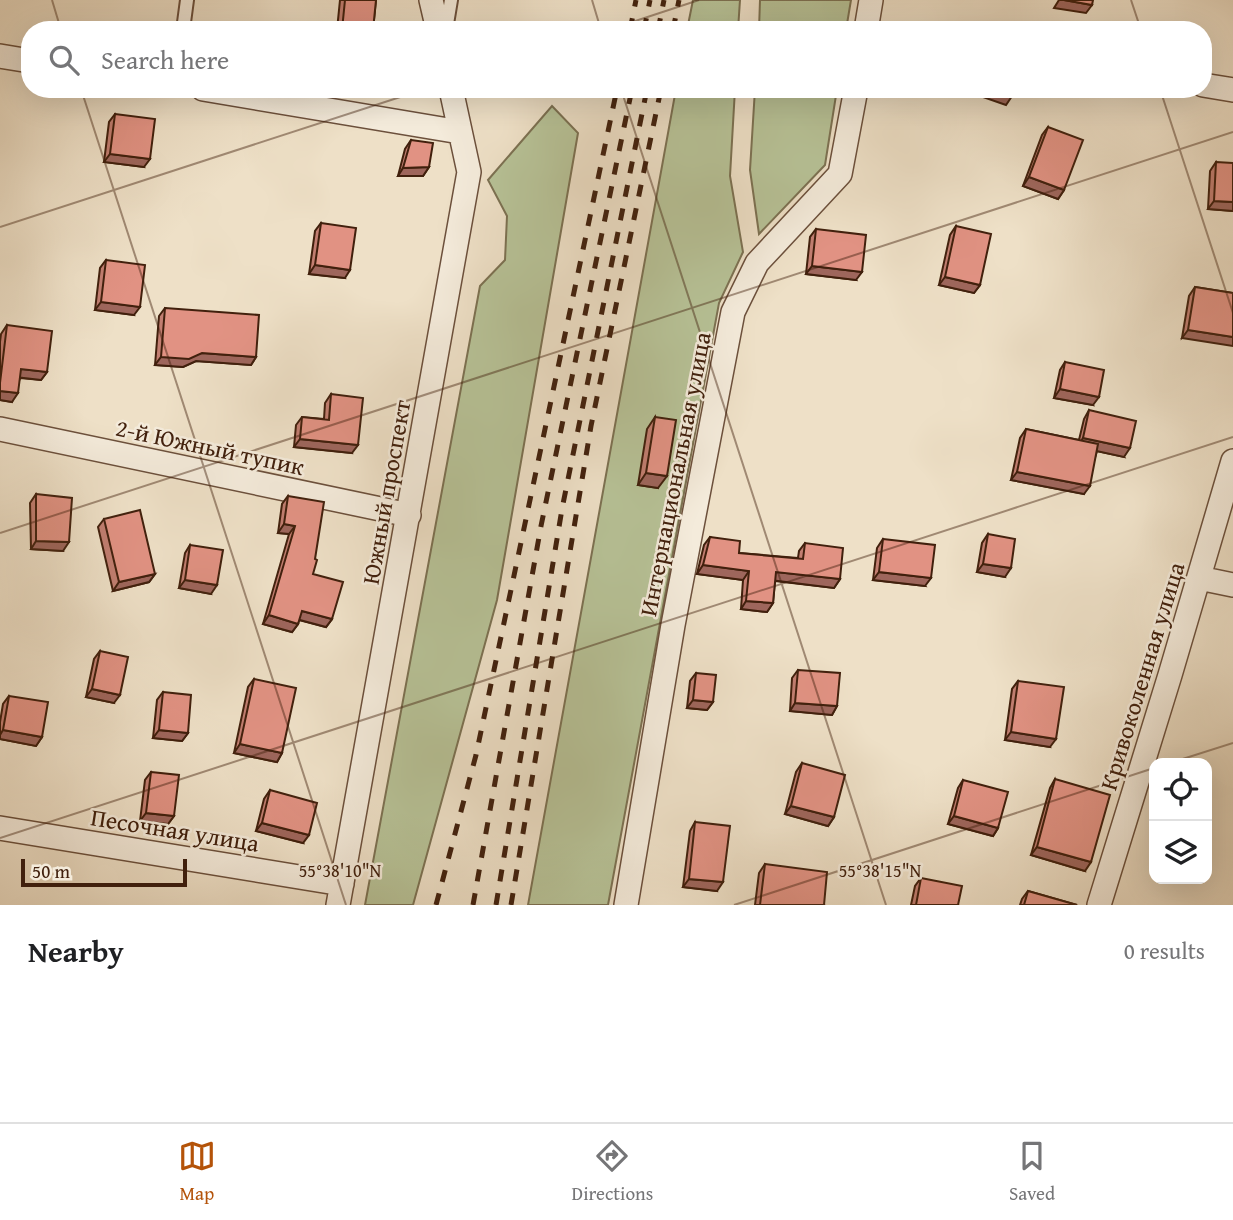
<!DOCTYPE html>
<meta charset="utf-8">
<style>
:root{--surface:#fff;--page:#f6f6f6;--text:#202124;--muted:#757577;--line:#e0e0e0;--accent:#b45309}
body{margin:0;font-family:"Gentium Book Plus",serif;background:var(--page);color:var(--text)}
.controls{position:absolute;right:21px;bottom:21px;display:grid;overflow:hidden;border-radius:14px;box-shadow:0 7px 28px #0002}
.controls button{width:63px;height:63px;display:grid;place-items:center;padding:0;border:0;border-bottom:2px solid var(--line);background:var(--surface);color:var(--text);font:35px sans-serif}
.scale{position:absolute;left:21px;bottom:18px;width:166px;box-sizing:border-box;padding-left:7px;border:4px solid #41200d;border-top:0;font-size:19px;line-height:24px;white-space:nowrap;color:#41200d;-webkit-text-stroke:5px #f4ebdb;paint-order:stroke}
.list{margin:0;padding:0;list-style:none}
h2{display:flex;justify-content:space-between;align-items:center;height:91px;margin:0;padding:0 28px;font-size:30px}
h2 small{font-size:23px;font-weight:400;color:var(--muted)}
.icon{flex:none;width:38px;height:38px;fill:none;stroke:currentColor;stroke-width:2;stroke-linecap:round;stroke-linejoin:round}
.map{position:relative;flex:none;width:1233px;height:905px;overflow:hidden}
.search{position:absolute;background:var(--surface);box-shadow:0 7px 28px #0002;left:21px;right:21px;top:21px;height:77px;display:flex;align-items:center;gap:18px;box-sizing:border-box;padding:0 24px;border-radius:28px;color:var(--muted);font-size:26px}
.sheet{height:217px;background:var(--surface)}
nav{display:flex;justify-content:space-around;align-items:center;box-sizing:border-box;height:98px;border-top:2px solid var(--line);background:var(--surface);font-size:19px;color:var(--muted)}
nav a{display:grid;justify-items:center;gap:4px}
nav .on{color:var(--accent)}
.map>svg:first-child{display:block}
.green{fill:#b7c297;stroke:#7c7152;stroke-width:2}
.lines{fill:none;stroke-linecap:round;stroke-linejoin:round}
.service-casing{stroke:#6c503c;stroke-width:16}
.minor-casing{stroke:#6c503c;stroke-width:26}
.service{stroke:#f4ebdb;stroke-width:12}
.minor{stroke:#f4ebdb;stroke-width:23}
.rail{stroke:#41200d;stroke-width:5;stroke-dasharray:12 12;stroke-linecap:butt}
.wall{fill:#c27e71;stroke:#41200d;stroke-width:2}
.shaded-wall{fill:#9e665c;stroke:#41200d;stroke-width:2}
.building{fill:#e19283;stroke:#41200d;stroke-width:2}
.ticks{fill:none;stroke:#41200d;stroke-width:2;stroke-opacity:0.45}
.labels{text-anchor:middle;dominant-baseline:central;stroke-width:5;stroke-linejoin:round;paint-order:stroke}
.street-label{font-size:24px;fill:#41200d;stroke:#f4ebdb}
.ticks-label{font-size:18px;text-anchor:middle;fill:#41200d;stroke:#f4ebdb;stroke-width:5;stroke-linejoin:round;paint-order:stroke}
</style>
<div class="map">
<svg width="1233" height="905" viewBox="0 0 1233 905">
<rect width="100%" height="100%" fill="#eee0c7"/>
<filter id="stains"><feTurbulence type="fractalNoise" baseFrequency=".00286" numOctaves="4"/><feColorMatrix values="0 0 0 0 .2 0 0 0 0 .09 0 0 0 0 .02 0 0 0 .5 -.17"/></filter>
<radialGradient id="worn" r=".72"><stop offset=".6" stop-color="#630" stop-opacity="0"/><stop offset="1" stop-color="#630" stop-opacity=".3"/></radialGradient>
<path class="green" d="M693,0H740L738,30H687Z
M760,0H851L846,30H759Z
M676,89H735L730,176L743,252L719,303L608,905H528Z
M755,89H837L825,165L759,234L750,170Z
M552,106L578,133L497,600L413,905H365L480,286L505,260L507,216L488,180Z"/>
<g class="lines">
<g class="service-casing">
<path id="service" d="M183,30L187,0
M446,30L451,0"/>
</g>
<g class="minor-casing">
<path id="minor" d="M431,0L438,30
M866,30L871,0
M0,56L30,61
M1203,85L1233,90
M203,89L460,132
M0,429L409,515
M1199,578L1233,585
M0,828L342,884
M338,905L469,172L451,89
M626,905L673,625L733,312L757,263L840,174L856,89
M1099,905L1170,675L1233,461"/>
</g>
<use href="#service" class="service"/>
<use href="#minor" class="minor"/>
<path class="rail" d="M630,30L636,0
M644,30L650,0
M658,30L664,0
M673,30L679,0
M436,905L476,755L617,89
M473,905L541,526L632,89
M496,905L562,509L647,89
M511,905L591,426L661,89"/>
</g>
<path class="wall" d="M340,0H376L373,30H337Z
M115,114L144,167L104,162L109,122Z
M1048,127L1064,190L1058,199L1023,186L1042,135Z
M411,140L429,167L423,176H398L405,149Z
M1216,162L1233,211L1208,209L1210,171Z
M321,223L345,278L309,274L315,231Z
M956,226L980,285L974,293L939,285L950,235Z
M816,229L856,280L806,274L810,237Z
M106,260L134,315L95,310L100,268Z
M1195,287L1233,293L1182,338L1189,296Z
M165,308L256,357L251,365L196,361L183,367L155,365L159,316Z
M7,325L47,372L41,380L20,378L12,402L0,400V342L1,334Z
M1065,362L1093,405L1054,398L1060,370Z
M331,394L352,453L294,447L296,425L302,417L324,419L325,403Z
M1089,410L1124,457L1097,451L1084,494L1011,480L1020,438L1026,429L1079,440L1084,419Z
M655,417L658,488L638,485L647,429Z
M36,494L63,551L31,549L30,503Z
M288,496L313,574L332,619L326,627L299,620L298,624L292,632L263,624L289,534L278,533L282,504Z
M104,519L155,574L149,582L113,591L98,527Z
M988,534L1005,577L977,572L982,543Z
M710,537L739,553L798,558L799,551L805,543L840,579L834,588L775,581L773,603L767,612L741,609L743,580L697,574L704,545Z
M883,539L925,586L873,580L877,548Z
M190,545L211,594L179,588L185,553Z
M100,651L114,703L86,697L94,659Z
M798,670L837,706L832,715L790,711L792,678Z
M696,673L713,702L707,710L687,708L690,681Z
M254,679L282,753L277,762L234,753L248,687Z
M1018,681L1050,747L1005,740L1012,689Z
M163,692L188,733L182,741L153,738L157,700Z
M9,696L42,737L36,746L0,739V722L3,704Z
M802,763L834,817L828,826L785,814L796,772Z
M151,772L174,816L168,824L140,821L145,780Z
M1055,779L1085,871L1031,855L1050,788Z
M963,780L998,828L993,836L948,824L958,788Z
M270,790L303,843L256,831L264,799Z
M695,822L717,891L683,887L690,831Z
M765,864L824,905H755L759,873Z
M921,878L958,905H911L915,886Z
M1028,891L1077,905H1020L1022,899Z"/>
<path class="shaded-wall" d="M1059,0H1064L1092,5L1086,13L1054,8Z
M910,89H936L933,93Z
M984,89H990L1012,96L1006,105L980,96Z
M110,154L150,159L144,167L104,162Z
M429,167L423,176H398L403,168Z
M1029,177L1064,190L1058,199L1023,186Z
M1214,201L1233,202V211L1208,209Z
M315,265L350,270L345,278L309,274Z
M812,266L862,272L856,280L806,274Z
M945,277L980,285L974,293L939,285Z
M101,302L140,307L134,315L95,310Z
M1188,330L1233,337V346L1182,338Z
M202,353L256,357L251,365L196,361L183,367L155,365L161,357Z
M21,369L47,372L41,380L15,377Z
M1060,389L1099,397L1093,405L1054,398Z
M0,391L18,393L12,402L0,400Z
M1083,438L1130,448L1124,457L1078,447Z
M300,439L358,445L352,453L294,447Z
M1017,472L1090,486L1084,494L1011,480Z
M646,473L667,476L658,488L638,485Z
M284,524L295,526L289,534L278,533Z
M36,541L69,542L63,551L31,549Z
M983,564L1011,568L1005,577L977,572Z
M703,565L749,571L743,580L697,574Z
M776,572L840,579L834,588L770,580Z
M879,572L931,578L925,586L873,580Z
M155,574L149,582L113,591L119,582Z
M185,580L217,585L211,594L179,588Z
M746,601L773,603L767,612L741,609Z
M302,611L332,619L326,627L296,619Z
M269,615L298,624L292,632L263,624Z
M92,689L120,695L114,703L86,697Z
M693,700L713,702L707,710L687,708Z
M795,703L837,706L832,715L790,711Z
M3,730L42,737L36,746L0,739V735Z
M159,730L188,733L182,741L153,738Z
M1011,732L1056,739L1050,747L1005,740Z
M240,744L282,753L277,762L234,753Z
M791,806L834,817L828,826L785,814Z
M146,813L174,816L168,824L140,821Z
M954,816L998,828L993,836L948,824Z
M262,823L309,835L303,843L256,831Z
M1037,847L1091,862L1085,871L1031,855Z
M689,879L723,882L717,891L683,887Z"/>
<path class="building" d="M345,0H376L373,30H342Z
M1064,0H1093L1092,5Z
M225,26L259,29V30H225Z
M990,89H1014L1012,96Z
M115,114L155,119L150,159L110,154Z
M1048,127L1083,140L1064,190L1029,177Z
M411,140L433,143L429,167L403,168Z
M1216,162L1233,163V202L1214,201Z
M321,223L356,228L350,270L315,265Z
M956,226L991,234L980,285L945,277Z
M816,229L866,235L862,272L812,266Z
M106,260L145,265L140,307L101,302Z
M1195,287L1233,293V337L1188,330Z
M165,308L259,315L256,357L202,353L189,359L161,357Z
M7,325L52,331L47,372L21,369L18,393L0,391V383Z
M1065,362L1104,370L1099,397L1060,389Z
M331,394L363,398L358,445L300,439L302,417L329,420Z
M1089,410L1136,421L1130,448L1083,438Z
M655,417L676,420L667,476L646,473Z
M1026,429L1098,444L1090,486L1017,472Z
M36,494L72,498L69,542L36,541Z
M288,496L324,502L315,559L317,560L313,574L343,582L332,619L302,611L298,624L269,615L295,526L284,524Z
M140,510L155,574L119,582L104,519Z
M988,534L1015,539L1011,568L983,564Z
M710,537L740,541L739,553L803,559L805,543L843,548L840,579L776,572L773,603L746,601L749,571L703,565Z
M883,539L935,545L931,578L879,572Z
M190,545L223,550L217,585L185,580Z
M100,651L128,657L120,695L92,689Z
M798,670L840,673L837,706L795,703Z
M696,673L716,675L713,702L693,700Z
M254,679L296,688L282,753L240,744Z
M1018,681L1064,687L1056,739L1011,732Z
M163,692L191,695L188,733L159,730Z
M9,696L48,702L42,737L3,730Z
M802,763L845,775L834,817L791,806Z
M151,772L179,775L174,816L146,813Z
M1055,779L1110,795L1091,862L1037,847Z
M963,780L1008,792L998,828L954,816Z
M270,790L317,803L309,835L262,823Z
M695,822L730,826L723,882L689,879Z
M765,864L827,872L824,905H760Z
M921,878L962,886L958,905H916Z
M1028,891L1077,905H1024Z"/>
<path class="ticks" d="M52,0L61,30M592,0L601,30M1131,0L1141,30M608,30L699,0M81,89L346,905M621,89L886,905M1160,89L1233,313M0,227L425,89M0,533L1233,132M1170,763L1233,743M0,838L1233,437M734,905L1154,768"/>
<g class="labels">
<g class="street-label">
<text transform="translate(210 447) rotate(12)">2-й Южный тупик</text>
<text transform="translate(675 474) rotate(-79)">Интернациональная улица</text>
<text transform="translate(386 492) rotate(-80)">Южный проспект</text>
<text transform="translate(1142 676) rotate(-73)">Кривоколенная улица</text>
<text transform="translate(175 830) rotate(9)">Песочная улица</text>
</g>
</g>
<g class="ticks-label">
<text x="340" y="877">55°38'10"N</text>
<text x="880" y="877">55°38'15"N</text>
</g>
<rect width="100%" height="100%" filter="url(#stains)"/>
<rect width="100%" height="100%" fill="url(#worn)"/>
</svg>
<div class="controls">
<button><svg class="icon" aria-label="locate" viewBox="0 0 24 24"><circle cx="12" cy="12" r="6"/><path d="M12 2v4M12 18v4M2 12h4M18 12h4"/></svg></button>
<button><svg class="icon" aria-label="layers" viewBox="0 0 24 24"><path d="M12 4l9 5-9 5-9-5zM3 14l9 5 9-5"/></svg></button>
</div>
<div class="scale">50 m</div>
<div class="search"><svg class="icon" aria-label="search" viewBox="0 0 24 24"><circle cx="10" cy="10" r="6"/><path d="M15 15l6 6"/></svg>Search here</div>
</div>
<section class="sheet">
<h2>Nearby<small>0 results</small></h2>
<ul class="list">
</ul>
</section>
<nav>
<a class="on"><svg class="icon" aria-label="map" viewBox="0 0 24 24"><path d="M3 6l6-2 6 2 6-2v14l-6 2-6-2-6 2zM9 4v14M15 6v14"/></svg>Map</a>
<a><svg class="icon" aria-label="directions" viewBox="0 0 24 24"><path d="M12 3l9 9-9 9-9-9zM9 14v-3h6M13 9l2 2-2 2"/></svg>Directions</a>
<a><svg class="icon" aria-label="saved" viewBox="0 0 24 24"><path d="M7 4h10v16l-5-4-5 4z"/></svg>Saved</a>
</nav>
